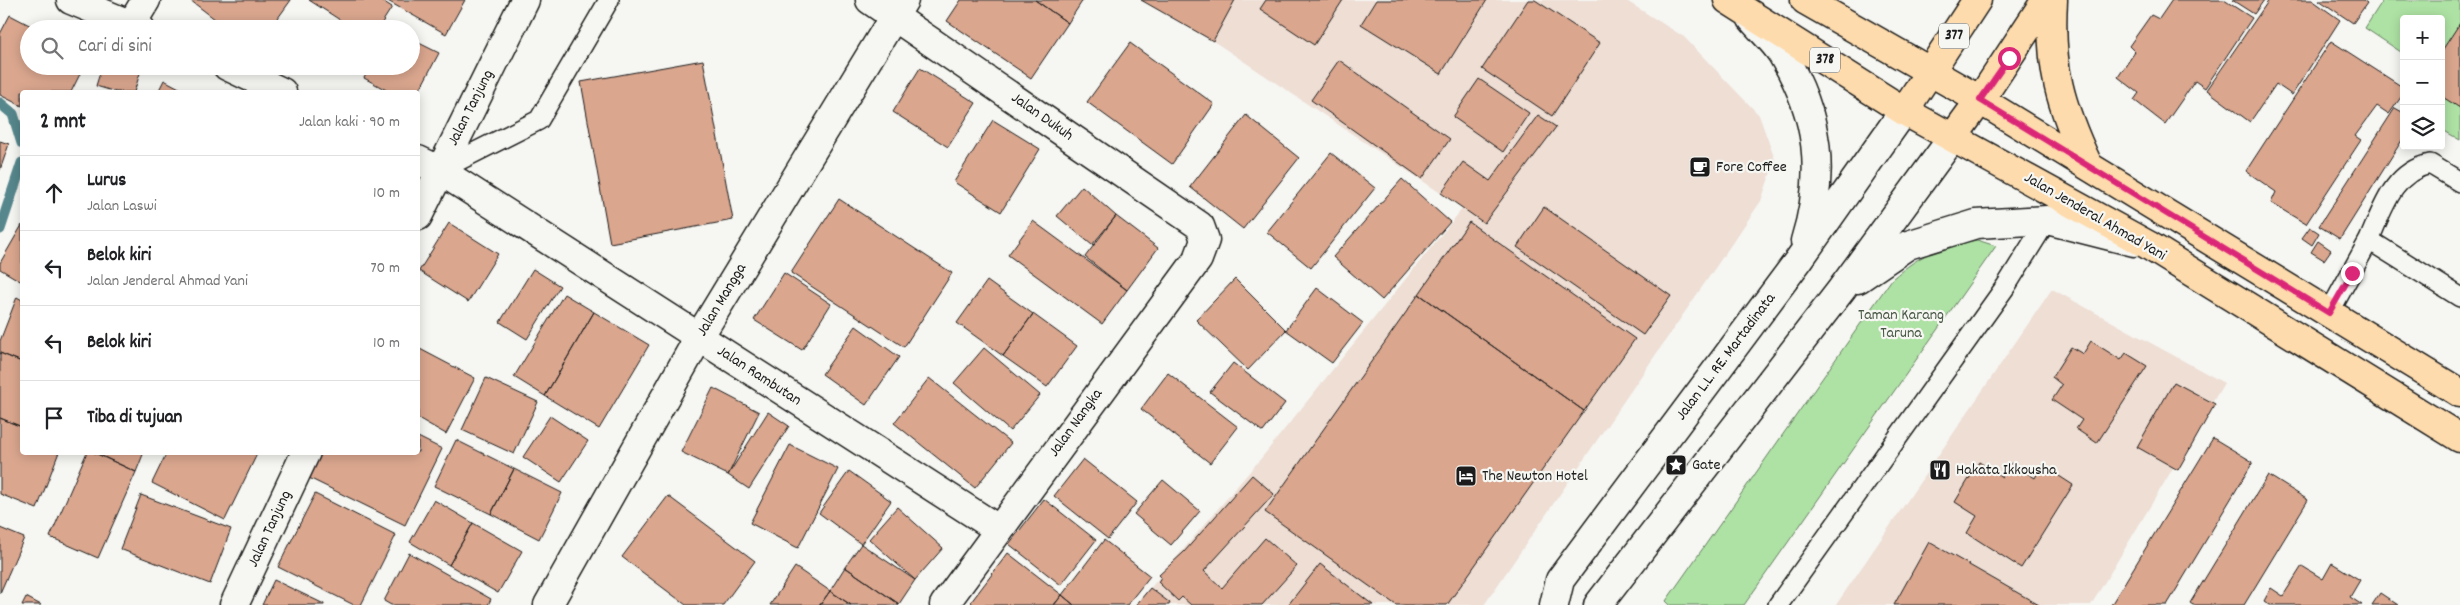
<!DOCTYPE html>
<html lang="id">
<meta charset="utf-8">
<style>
:root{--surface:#fff;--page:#f2f2f2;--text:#202124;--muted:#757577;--line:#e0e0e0}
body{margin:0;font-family:Dekko,sans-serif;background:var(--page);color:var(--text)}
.controls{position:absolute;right:15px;top:15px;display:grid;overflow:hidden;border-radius:5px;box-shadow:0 2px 12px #0003}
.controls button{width:45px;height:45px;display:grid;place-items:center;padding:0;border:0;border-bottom:1px solid var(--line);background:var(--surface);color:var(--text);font:25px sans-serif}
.stop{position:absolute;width:15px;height:15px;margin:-11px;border:4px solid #db2777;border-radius:50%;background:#fff}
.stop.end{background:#db2777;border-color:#fff;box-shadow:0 1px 5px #0008}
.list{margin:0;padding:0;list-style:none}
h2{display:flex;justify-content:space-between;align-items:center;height:65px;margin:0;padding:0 20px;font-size:21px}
h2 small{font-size:16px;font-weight:400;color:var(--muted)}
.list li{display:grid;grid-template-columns:32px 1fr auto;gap:15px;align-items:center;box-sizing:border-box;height:75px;padding:0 20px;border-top:1px solid var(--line)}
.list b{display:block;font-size:19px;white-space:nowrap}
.list p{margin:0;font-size:16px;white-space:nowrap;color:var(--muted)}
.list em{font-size:16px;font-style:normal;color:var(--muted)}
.icon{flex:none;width:28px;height:28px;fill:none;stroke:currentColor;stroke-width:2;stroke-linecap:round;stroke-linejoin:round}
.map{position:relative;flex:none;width:2460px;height:605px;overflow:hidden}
.search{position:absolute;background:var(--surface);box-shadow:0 2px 12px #0003;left:20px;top:20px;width:400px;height:55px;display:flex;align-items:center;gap:12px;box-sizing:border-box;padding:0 18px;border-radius:28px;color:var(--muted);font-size:19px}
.panel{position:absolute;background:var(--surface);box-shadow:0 2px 12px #0003;left:20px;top:90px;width:400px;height:365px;border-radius:5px}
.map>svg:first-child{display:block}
.built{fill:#eeded4}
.green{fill:#aee2a4;stroke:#657f60}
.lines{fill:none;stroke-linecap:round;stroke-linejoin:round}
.stream{stroke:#57878c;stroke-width:11}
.building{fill:#daa68e;stroke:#1c1c1c}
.service-casing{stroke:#1c1c1c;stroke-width:22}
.minor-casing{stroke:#1c1c1c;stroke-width:31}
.secondary-casing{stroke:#1c1c1c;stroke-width:31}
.primary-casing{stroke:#1c1c1c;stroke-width:31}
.service{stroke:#f6f6f2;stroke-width:19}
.minor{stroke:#f6f6f2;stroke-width:28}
.secondary{stroke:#f6f6f2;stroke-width:28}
.primary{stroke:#fedbac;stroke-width:28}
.route{stroke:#db2777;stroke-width:6}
.labels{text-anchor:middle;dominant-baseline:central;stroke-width:4.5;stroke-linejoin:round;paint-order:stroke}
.shield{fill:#f6f6f2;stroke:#5d5d5c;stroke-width:1}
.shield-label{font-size:15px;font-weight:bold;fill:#1c1c1c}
.street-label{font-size:16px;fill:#1c1c1c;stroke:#f6f6f2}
.poi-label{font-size:16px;fill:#1c1c1c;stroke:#f6f6f2;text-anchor:start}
.park-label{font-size:16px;fill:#485745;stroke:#f6f6f2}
</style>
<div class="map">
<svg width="2460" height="605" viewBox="0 0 2460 605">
<rect width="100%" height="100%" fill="#f6f6f2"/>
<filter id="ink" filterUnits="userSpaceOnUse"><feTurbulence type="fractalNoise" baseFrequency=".02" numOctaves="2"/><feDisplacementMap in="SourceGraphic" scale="10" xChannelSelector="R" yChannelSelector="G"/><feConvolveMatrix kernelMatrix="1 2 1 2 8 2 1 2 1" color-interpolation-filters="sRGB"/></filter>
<g filter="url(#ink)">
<path class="built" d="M1152,0H1625L1684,37L1759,115L1775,160L1761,201L1484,605H1136L1263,456L1463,208Z
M2052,289L2224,383L2091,605H1836Z"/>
<path class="green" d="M2383,0H2460V140L2441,129V19H2404V54L2365,28Z
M1977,240L1996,246L1744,605H1670L1666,601L1892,279C1922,253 1939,247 1977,240Z"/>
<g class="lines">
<path class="stream" d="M0,103L13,114L22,143
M0,229L22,163"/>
</g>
<path class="building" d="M190,0H291L270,29H228Z
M309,0H381L392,7L378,29H354Z
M386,0H465L446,34Z
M961,0H1035L1068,23L1031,78L947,21Z
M1035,0H1083L1068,23Z
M1141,0H1235L1213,41Z
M1266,0H1343L1314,45L1260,9Z
M1376,0H1487L1441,74L1361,24Z
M1528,0H1535L1600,43L1552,116L1482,69Z
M2172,0H2224L2252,18L2205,88L2195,81L2165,124L2134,100L2139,93L2118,77L2135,52L2129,46L2151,15L2159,19Z
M2232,0H2264L2254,14Z
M2269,0H2312L2340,20L2292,95L2276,84L2250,122L2207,90Z
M2319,0H2363L2367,3L2353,23Z
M10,15L37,29H29V66H84L71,92H22V106L0,95V34Z
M2460,23V108L2441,96V52Z
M411,39L439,53L418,93L390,92L364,78L371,66H411Z
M2331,41L2404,88V93L2389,114L2377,106L2355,136L2361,140L2306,224L2271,203L2276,192L2246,171Z
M1130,43L1214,104L1172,164L1087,102Z
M703,60L733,220L610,243L581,82Z
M1339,60L1450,139L1422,179L1311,100Z
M102,66L142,67L134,92H116L96,86Z
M920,68L976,103L948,147L893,112Z
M1479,79L1529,113L1503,152L1453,117Z
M164,80L187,92H158Z
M2395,108L2404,113V137L2340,239L2319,226Z
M1246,115L1299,158L1243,229L1190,187Z
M1538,115L1556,127L1484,223L1441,193L1463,162L1490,181Z
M993,120L1040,149L1001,212L954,182Z
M0,141L9,144L0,170Z
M1331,153L1375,188L1311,268L1267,232Z
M1402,179L1450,222L1382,300L1333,257Z
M1082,186L1116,216L1092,245L1057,216Z
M839,199L952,273L904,347L791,273Z
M1544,207L1671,296L1643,335L1517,247Z
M1116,216L1158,248L1127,290L1085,257Z
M1033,221L1127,290L1102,324L1008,255Z
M1469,222L1635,339L1584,411L1419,294Z
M449,223L498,254L468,302L419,271Z
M22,225V282L0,269V263Z
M2310,227L2319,233L2312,245L2302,238Z
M2318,241L2331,250L2324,260L2311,252Z
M533,269L560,286L527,339L500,322Z
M784,273L831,304L802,350L754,320Z
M1235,279L1286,330L1248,370L1196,320Z
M987,281L1033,314L1003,356L957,323Z
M1317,288L1363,323L1332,363L1286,330Z
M564,294L594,312L545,396L514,377Z
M1419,294L1584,411L1447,605H1396L1265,512Z
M17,297L22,300V362L0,353V341Z
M594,312L649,345L599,429L545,396Z
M1033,314L1077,346L1047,387L1003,356Z
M856,326L899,357L866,405L822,374Z
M2091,341L2121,360L2126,353L2147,366L2097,443L2076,429L2082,420L2052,400L2062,385L2052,377L2071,347L2083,354Z
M418,348L475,378L446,434L418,418Z
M984,348L1040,395L1010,431L954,383Z
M0,353L22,362V427L0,418Z
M1233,363L1285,403L1263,432L1210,392Z
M1168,373L1238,427L1210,463L1141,409Z
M486,378L538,402L514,454L462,430Z
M929,378L1011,443L975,488L894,423Z
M2174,382L2215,404L2178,470L2137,447Z
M713,388L759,412L728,475L681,452Z
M768,412L789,426L749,489L728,475Z
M550,416L588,441L561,482L523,457Z
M0,418L22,427V452H59L37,509L0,494Z
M418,437L442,449L405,525L309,478L321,452H418Z
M2213,438L2253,462L2167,605H2111Z
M456,440L514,469L491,514L434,486Z
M790,445L838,469L798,548L750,523Z
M87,452H93L136,472L98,558L50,537Z
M93,452H144L136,472Z
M167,452H258L225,520L152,483Z
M1083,459L1137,502L1108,539L1054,496Z
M1979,462L2002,477L2011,463L2035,478L2042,465L2073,485L2021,568L1967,533L1977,516L1955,502Z
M514,469L562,493L539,539L491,514Z
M849,471L891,501L861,544L819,513Z
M1252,475L1274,494L1204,571L1222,588L1265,538L1297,566L1262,605H1191L1182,597L1178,601L1158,582L1161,577L1159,575L1184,552Z
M2268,475L2308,500L2244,605H2193L2190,603Z
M1163,480L1200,511L1171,545L1134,514Z
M315,494L396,535L361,605H354L278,567Z
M141,495L231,529L210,584L120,549Z
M668,496L755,561L723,605H686L622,557Z
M1044,499L1096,540L1061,585L1009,544Z
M434,500L473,523L449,565L410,542Z
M897,507L943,548L915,580L869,539Z
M473,523L522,551L498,593L449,565Z
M0,528L24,538L0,593Z
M1104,540L1150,576L1127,605H1074L1062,595Z
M1929,542L2039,605H1894Z
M861,544L915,580L899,604L845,567Z
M409,553L491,599L488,605H391L384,601Z
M1008,553L1062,595L1054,605H974L971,602Z
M2332,563L2360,580L2350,597L2362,605H2270L2264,601L2271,588L2283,596L2302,566L2323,579Z
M1320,564L1373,605H1288Z
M795,567L830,591L820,605H770Z
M845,567L899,604V605H851L830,591Z
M274,580L324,604V605H262Z
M1150,588L1170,603L1169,605H1136Z
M830,591L851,605H820Z
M2380,593L2398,605H2372Z
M1062,595L1074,605H1054Z
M26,597L41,605H22Z"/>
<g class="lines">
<g class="service-casing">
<path id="service" d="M440,170L539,120L609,0
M2460,182L2430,164C2393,172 2383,208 2369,240L2460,297
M2329,313L2369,240
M1778,605L2006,286L2047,220"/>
</g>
<g class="minor-casing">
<path id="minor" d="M71,0L141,29
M870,0L1200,226L1205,240L1198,259L944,605
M131,25L146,0
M227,66L282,92
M418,160L439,170L998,529
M418,216L525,0
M234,605L306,452
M548,605L699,337L904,0"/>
</g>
<g class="secondary-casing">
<path id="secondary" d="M1752,19C1761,30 1774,41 1782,54C1819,115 1826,173 1805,241
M1858,279L1908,245L1976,224L2047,220L2134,242
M1554,605L1560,580L1798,261L1904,111
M1598,605L1841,290L1953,137"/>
</g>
<g class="primary-casing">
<path id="primary" d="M1728,0L1904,111L2148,245L2460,438
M1805,0L1980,100L2460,393
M2053,0C2049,67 2060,105 2088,165
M1904,111L1977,0
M1953,137L1980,100L2046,0"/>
</g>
<use href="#service" class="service"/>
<use href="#minor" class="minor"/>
<use href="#secondary" class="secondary"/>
<use href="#primary" class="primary"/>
</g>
</g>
<g class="lines" filter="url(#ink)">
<path class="route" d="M2009,58L1980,100L2329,313L2352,273"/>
</g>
<defs>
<g id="cafe-square" transform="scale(1.125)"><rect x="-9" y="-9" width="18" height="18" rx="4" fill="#1c1c1c" stroke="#f6f6f2"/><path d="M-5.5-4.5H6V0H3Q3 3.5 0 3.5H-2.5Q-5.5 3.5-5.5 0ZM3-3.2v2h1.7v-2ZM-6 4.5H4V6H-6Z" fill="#fff"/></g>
<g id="sight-square" transform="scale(1.125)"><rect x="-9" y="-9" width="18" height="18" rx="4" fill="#1c1c1c" stroke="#f6f6f2"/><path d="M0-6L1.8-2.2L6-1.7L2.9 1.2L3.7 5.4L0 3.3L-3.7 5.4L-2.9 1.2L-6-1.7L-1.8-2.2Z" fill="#fff"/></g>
<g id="restaurant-square" transform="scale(1.125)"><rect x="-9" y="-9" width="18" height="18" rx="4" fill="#1c1c1c" stroke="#f6f6f2"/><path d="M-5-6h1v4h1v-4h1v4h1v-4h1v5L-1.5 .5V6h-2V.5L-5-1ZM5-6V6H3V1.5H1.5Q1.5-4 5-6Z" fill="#fff"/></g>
<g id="hotel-square" transform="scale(1.125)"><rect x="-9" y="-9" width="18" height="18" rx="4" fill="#1c1c1c" stroke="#f6f6f2"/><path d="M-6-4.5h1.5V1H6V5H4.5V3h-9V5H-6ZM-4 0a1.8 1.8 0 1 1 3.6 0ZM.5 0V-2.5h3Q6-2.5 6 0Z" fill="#fff"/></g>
</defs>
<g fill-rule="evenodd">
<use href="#cafe-square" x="1700" y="167"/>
<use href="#sight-square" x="1676" y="465"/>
<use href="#restaurant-square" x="1940" y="470"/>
<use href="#hotel-square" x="1466" y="476"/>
</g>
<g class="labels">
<g class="shield">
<rect x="1939" y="23.5" width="30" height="25" rx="4"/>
<rect x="1810" y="47.5" width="30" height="25" rx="4"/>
</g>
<g class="shield-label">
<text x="1954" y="36">377</text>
<text x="1825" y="60">378</text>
</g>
<g class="street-label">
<text transform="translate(471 108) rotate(-63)">Jalan Tanjung</text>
<text transform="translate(1042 117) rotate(35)">Jalan Dukuh</text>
<text transform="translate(2095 217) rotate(30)">Jalan Jenderal Ahmad Yani</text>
<text transform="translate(722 300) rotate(-59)">Jalan Mangga</text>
<text transform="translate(1726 357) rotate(-53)">Jalan L.L. RE. Martadinata</text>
<text transform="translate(759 376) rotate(33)">Jalan Rambutan</text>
<text transform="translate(1076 423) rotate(-54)">Jalan Nangka</text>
<text transform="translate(270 529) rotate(-65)">Jalan Tanjung</text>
</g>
<g class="poi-label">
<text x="1716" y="167">Fore Coffee</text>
<text x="1692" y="465">Gate</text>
<text x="1956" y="470">Hakata Ikkousha</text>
<text x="1482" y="476">The Newton Hotel</text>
</g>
<g class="park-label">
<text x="1901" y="315">Taman Karang<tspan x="1901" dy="18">Taruna</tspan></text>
</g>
</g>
</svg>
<div class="controls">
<button>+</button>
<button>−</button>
<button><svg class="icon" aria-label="layers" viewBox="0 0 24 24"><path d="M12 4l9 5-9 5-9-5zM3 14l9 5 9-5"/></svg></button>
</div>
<div class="stop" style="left:2009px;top:58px"></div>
<div class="stop end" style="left:2352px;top:273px"></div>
<div class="search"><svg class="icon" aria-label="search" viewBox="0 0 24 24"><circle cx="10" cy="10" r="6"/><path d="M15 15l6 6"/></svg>Cari di sini</div>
<section class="panel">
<h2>2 mnt<small>Jalan kaki · 90 m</small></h2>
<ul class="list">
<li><svg class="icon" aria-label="ahead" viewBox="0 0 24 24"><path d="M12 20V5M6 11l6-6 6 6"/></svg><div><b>Lurus</b><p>Jalan Laswi</p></div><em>10 m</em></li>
<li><svg class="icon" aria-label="left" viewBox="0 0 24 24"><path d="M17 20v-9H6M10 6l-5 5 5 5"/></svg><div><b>Belok kiri</b><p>Jalan Jenderal Ahmad Yani</p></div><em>70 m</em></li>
<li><svg class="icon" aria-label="left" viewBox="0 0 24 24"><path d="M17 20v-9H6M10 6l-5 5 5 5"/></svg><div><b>Belok kiri</b></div><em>10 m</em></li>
<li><svg class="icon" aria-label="arrive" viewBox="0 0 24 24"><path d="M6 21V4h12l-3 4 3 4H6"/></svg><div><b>Tiba di tujuan</b></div></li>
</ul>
</section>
</div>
